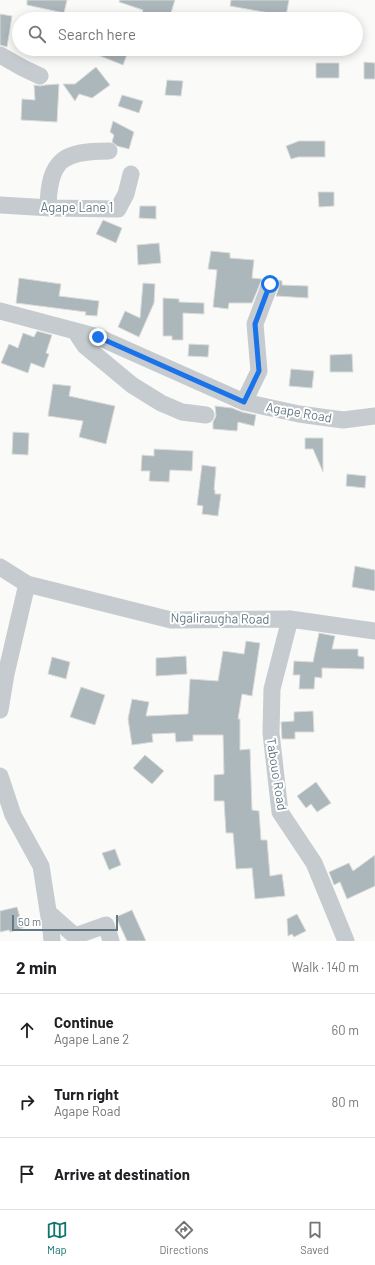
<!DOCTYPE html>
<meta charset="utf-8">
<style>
:root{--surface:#fff;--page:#f6f6f6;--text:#202124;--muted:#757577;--line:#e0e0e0;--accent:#0f766e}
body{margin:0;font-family:Barlow,sans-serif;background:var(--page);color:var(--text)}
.scale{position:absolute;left:12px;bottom:10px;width:106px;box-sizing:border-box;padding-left:4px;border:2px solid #637984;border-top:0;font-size:11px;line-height:14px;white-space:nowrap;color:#637984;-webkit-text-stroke:3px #fff;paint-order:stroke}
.stop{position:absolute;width:12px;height:12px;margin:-9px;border:3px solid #1a73e8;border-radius:50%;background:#fff}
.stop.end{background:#1a73e8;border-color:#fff;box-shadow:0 1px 4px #0008}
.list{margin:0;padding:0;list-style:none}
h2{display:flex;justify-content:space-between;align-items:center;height:52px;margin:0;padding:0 16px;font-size:17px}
h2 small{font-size:13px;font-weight:400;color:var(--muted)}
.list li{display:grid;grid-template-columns:26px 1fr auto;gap:12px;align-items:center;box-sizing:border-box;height:72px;padding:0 16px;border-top:1px solid var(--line)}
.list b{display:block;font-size:15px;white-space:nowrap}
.list p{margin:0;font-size:13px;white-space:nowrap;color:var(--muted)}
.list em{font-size:13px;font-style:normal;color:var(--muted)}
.icon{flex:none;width:22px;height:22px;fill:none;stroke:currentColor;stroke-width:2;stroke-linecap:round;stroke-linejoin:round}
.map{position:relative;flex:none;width:375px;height:941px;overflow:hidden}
.search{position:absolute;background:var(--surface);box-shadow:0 2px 10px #0003;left:12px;right:12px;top:12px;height:44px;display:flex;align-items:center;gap:10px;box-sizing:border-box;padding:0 14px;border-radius:22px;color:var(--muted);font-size:15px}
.sheet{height:268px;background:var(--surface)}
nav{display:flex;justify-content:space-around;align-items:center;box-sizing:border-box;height:56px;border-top:1px solid var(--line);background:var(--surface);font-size:11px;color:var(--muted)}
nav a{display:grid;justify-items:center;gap:2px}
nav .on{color:var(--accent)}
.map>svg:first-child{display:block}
.building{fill:#abb7bb;stroke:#dcdcda}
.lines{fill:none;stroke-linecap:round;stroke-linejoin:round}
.minor{stroke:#c5cbce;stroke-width:17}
.route{stroke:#1a73e8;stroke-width:5}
.labels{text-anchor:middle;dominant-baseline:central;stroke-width:4;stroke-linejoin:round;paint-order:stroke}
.street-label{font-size:13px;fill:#637984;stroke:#fff}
</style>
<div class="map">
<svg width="375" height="941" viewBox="0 0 375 941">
<rect width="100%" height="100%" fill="#fafaf8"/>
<path class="building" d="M27,0H67L64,13L27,5Z
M120,0H175L169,19H140L143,10L119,2Z
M231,0H289L286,16L230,6Z
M0,14L12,16L7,47L0,45Z
M85,49H129L123,65L85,50Z
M364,62L375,63V79H364Z
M316,63H339V78H316Z
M96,67L110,85L92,98L79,94L75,101L63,84H75Z
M167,80L183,81L181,96L165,95Z
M59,84L57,122L21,120L22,99L35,100L34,85L40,86L45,85Z
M122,95L143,101L139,113L118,106Z
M113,121L134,132L129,149L117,146L112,142L114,135L110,132Z
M299,141H325V157H298L291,159L286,146Z
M318,192H334V206L319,207Z
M140,206H156V219L139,218Z
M103,220L122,228L116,243L96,234Z
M159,243L161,263L138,265L137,245Z
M211,251L230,253V258L254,260L252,278L262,279L252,303H229L228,309L213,307L217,270L208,269Z
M19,278L61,284L59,296L99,301L97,316L85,315L86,312L16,303Z
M279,280L282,281V285L308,286V298L276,296L279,287Z
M143,283L155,284L154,303L139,337L118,327L125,311L140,318Z
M163,298L179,299V302L204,303V314L183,313V340H172V336H163Z
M37,331L52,335L46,353L49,354L44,368L31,363L28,373L1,363L9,344L18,348L23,333L34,337Z
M189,344L209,345L208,357L188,356Z
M352,354L353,372H330V355Z
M291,369L314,371L312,388L289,386Z
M53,384L71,386L69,396L115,406L106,444L79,437L83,421L48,416Z
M215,406L232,408L242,412L256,415L254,426L238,422L237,431L213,429V422L216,416Z
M13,432L29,433L28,455L12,454Z
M305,438H323V472L313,449H305Z
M154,449L193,451L192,471L170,470L169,482L149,481L150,471H141L142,455L154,456Z
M202,465L216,467L214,490H215V494H221L218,516L202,514L203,506L197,505Z
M347,474L366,476L365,488L346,486Z
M355,566L375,570V591L352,587Z
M319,633L335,636L332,649H358V656L364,657V669L322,668V678L315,677L314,689H299L300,675H293L294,661L313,662Z
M246,641L260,643L252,696L242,694L238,719H240V750L250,749L252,810L259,811L261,840H267L270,876L282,874L285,896L255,899L252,868L236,869L233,833H226L224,801H214V775L224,774L223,735H193V741L176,742L175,733L152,734L153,742L132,745L128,719L132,699L149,702L146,716L188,714L190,679L218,681L223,651L244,654Z
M186,656L187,674L156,676V658Z
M52,657L70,662L66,679L48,674Z
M81,687L105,695L95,725L70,717Z
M313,711L314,732H295V739H282L281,722L294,721V712Z
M145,755L164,771L152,784L133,768Z
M316,782L331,803L317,812L311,804L306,808L297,796Z
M115,849L121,865L109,870L102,853Z
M375,855V886L347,899L340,882L334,885L329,872L349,863L353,871Z
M17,907L23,928L10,932L9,930L0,932V911Z
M132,910L146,941H127L116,917Z
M297,914L306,931L294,937L292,934L288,936L287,919Z"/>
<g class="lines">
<path class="minor" d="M0,55L23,68L40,76
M0,205L51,208L118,209L126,194L131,174
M48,208C49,160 62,151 109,151
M0,311L98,337L244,402L299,414L343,420L375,416
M75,331L85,346L132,385L161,403L182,412L206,415
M244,402L259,371L255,324L270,284
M0,567L27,584L171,620L290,619L375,631
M290,619L272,689L271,733L280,812L314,863L346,941
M0,710L6,674L27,584
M0,776L13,815L41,866L51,930L52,941
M49,913L75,936L106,925L111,941"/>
</g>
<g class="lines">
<path class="route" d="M98,337L244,402L259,371L255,324L270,284"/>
</g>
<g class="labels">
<g class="street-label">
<text x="77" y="207">Agape Lane 1</text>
<text transform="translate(299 412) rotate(10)">Agape Road</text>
<text transform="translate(220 618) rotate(1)">Ngaliraugha Road</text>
<text transform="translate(277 774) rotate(81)">Tabouo Road</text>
</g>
</g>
</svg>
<div class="scale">50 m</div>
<div class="stop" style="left:270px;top:284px"></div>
<div class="stop end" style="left:98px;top:337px"></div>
<div class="search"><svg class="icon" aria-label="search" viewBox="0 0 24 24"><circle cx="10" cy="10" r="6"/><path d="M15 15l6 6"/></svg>Search here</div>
</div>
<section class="sheet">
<h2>2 min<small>Walk · 140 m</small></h2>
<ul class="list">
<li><svg class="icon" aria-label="ahead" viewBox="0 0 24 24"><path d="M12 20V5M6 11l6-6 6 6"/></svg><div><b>Continue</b><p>Agape Lane 2</p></div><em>60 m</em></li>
<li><svg class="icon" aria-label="right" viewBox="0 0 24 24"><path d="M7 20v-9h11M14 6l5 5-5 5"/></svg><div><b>Turn right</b><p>Agape Road</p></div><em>80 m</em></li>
<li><svg class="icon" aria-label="arrive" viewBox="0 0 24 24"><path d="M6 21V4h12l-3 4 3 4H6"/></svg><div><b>Arrive at destination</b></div></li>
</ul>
</section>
<nav>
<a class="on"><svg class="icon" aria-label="map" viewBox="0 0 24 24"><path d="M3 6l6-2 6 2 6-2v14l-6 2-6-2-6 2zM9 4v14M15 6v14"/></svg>Map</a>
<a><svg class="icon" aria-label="directions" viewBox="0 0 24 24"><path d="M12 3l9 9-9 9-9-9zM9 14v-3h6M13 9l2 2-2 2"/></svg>Directions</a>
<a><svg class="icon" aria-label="saved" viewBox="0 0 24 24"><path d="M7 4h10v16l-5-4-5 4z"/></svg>Saved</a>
</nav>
